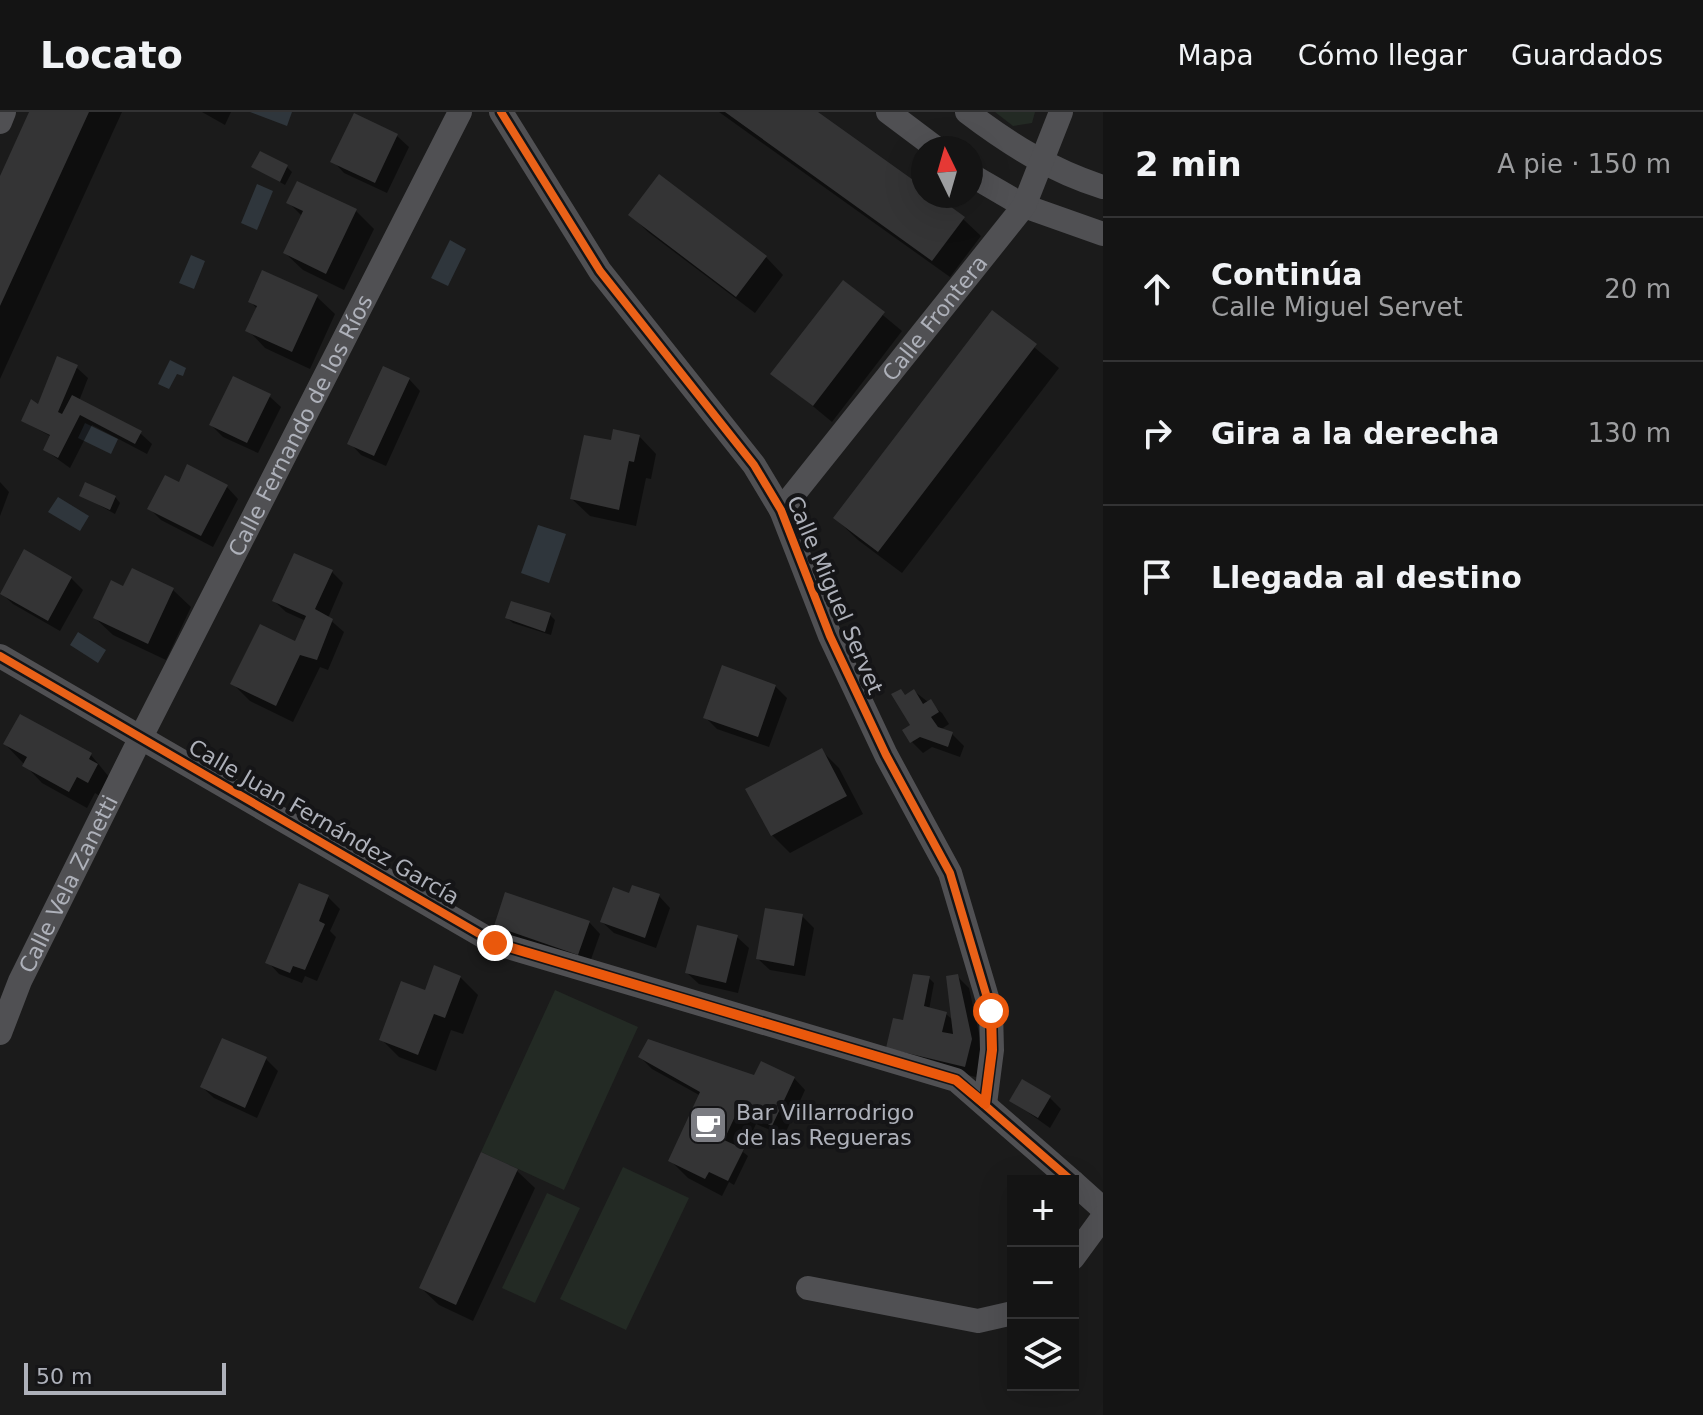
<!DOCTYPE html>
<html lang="es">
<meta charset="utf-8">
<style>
:root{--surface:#141414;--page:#212122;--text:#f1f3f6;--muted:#9d9ea0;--line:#333334}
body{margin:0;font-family:"DejaVu Sans",sans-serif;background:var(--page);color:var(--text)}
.controls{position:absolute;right:24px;bottom:24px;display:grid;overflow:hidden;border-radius:0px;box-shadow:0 8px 32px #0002}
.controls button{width:72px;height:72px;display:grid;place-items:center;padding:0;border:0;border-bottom:2px solid var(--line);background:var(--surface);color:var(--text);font:40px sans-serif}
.compass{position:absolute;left:911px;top:24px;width:72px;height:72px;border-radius:50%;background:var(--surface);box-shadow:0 8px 32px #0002;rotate:355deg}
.scale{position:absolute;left:24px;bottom:20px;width:202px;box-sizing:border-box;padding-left:8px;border:4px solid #aeb1ba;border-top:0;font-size:22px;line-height:28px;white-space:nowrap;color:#aeb1ba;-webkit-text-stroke:6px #151517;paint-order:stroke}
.stop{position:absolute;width:24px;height:24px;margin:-18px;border:6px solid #ea580c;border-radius:50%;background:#fff}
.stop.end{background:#ea580c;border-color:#fff;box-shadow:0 2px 8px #0008}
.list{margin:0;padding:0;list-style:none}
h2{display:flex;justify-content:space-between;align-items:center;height:104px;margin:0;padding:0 32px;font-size:34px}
h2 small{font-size:26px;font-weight:400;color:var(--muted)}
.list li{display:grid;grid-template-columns:52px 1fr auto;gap:24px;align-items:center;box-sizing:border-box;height:144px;padding:0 32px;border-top:2px solid var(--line)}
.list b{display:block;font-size:30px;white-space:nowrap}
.list p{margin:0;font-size:26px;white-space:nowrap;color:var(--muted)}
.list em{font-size:26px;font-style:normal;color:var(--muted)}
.icon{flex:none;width:44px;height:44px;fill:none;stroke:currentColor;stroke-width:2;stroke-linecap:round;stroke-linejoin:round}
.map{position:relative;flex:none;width:1103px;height:1303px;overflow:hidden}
header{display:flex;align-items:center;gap:48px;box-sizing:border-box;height:112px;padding:0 40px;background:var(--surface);border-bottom:2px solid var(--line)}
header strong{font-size:38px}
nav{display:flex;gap:44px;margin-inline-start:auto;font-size:28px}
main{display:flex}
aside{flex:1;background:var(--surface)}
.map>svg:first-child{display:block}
.green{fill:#232a24}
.water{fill:#2f363c}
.shadow{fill:#0007}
.building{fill:#343435}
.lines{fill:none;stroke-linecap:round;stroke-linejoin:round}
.street{stroke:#505053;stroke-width:24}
.cycleway-casing{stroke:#151517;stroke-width:13}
.cycleway{stroke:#ea6118;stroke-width:8}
.route{stroke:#ea580c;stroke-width:10}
.labels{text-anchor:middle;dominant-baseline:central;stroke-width:8;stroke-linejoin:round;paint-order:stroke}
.street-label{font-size:22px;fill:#aeb1ba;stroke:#151517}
.poi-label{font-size:22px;fill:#aeb1ba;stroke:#151517;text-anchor:start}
</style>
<header>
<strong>Locato</strong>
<nav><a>Mapa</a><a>Cómo llegar</a><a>Guardados</a></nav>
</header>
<main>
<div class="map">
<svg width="1103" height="1303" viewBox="0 0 1103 1303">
<rect width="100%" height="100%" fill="#1b1b1b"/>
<path class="green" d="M995,0H1035L1032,11L1013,14Z
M555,878L638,915L564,1078L481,1040Z
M623,1055L689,1086L626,1218L560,1187Z
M547,1081L580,1096L535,1191L502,1176Z"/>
<path class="water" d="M250,0H292L287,14Z
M257,72L273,79L257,118L241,111Z
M450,128L466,137L448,174L431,166Z
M191,143L205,149L194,177L179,171Z
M170,248L186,256L183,264L177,262L169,277L158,272Z
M85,311L118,327L111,342L78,326Z
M58,385L89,404L80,419L48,400Z
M538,413L566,422L549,471L521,461Z
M78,520L106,538L98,551L70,533Z"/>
<path class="shadow" d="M31,0H122L0,267V69Z
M202,0H231L225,13Z
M719,0H815L923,77V84H932L963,107L981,124L950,165Z
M355,4L397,24L409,35L387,81L344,61L333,49Z
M254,55H287L292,60L285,73Z
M298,72L356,99L374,117L344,178L303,158L285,141L303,105L289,91Z
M631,103L766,145L783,163L755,201L648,120Z
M263,160L317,185L335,202L310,257L265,236L248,218L257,197L250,189Z
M843,170L902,219L832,310L773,261Z
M992,200L1059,256L902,461L858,428L835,406Z
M76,255L88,266L79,289L140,321L152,332L147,342L92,313L70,356L45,338L52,325L23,309Z
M409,267L420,279L386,354L361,343L350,331Z
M269,284L281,295L258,341L223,325L211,313Z
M639,324L656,342L651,367L646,366L636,414L590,404L572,387L612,330Z
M0,370L9,380L0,404Z
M179,372L227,375L238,387L213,435L161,408L150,397Z
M81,383L115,385L120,391L115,402Z
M332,460L343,471L328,506L344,520L328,558L320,555L293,610L250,589L233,572L296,531L306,509L286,500L274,489Z
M71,466L83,478L60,519L13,492L1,481Z
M124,476L173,478L191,495L166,548L113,523L95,506Z
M550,503L555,508L551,523L513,511L507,506Z
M775,574L787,586L769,635L717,617L705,605Z
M914,579L942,601L949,612L940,618L952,622L964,634L960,645L932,635L923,641L912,630L913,614L906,584Z
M5,632L91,643L114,671L105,687L95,681L87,696L42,671Z
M821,638L839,656L863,702L790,741L772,723Z
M300,773L328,785L340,797L330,819L336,825L317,869L305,864L302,871L279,862L268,850Z
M631,783L659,784L670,796L656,836L614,821L602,810Z
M802,804L814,816L805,864L770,858L758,847Z
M589,810L600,822L589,853L507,825L496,813Z
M737,825L749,836L738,881L699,872L687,861Z
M957,864L969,876L983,939L976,965L900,947L904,911L929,866L934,871L929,898L946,902L954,909Z
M460,865L478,883L463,922L451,918L436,959L399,945L382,928L426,880Z
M223,928L266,947L278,959L257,1006L214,986L202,975Z
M640,945L753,965L794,966L805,978L784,1024L756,1012L743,1040L748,1044L734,1073L729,1070L722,1084L688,1066L671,1049L701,984L652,957Z
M1050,986L1061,997L1050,1016L1012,989Z
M517,1059L535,1076L473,1209L439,1193L421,1176Z"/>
<path class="building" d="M29,0H89L0,194V64Z
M725,0H818L923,75V84H936L965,105L932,149Z
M354,1L398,22L375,71L330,50Z
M260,39L288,53L280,70L251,55Z
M659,62L767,144L736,185L628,103Z
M297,69L357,97L326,162L283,141L303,99L286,91Z
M262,158L318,183L292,240L245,219L257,194L248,190Z
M843,168L885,200L813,294L770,262Z
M992,198L1037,232L878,440L833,406Z
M57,244L78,253L58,300L62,302L72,283L142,319L135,332L80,303L58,346L43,338L50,323L21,309L31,287L38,292Z
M383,254L410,266L374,344L347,332Z
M233,264L271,282L247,331L209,313Z
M613,317L640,323L634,350L629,349L619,398L570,387L584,323L611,328Z
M187,352L228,373L201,424L147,397L165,363L179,370Z
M85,370L116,384L110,398L79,384Z
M24,437L72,465L48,509L0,482Z
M294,441L333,458L315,497L333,507L317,548L300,543L276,594L230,572L260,512L295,529L306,504L272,489Z
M132,456L174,476L148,532L93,506L111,468L123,474Z
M511,489L551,501L545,520L505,506Z
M722,553L776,573L758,625L703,606Z
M901,577L905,583L914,577L923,592L931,587L939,600L931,605L938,615L953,620L948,635L920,625L910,631L902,618L910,613L891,582Z
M20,602L92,641L89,647L98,652L88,671L77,665L69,680L22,654L27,645L3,632Z
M822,636L847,684L771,724L745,677Z
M299,771L329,783L319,809L325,812L305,858L293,854L290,861L265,851Z
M632,773L660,782L645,826L600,810L613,775L629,781Z
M505,780L590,809L578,843L494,814Z
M765,796L803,802L794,854L756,847Z
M697,813L738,823L726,871L685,861Z
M434,853L461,864L445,906L434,902L418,943L379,928L401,869L425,878Z
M913,862L930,864L924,894L947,900L942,920L953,922L946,864L958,862L972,927L965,955L886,936L893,906L903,908Z
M222,926L267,945L245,996L200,975Z
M648,927L754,963L761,949L795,965L772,1014L738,998L724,1028L744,1037L728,1069L709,1060L705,1067L668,1049L700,980L638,945Z
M1022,967L1051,984L1038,1006L1009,989Z
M481,1040L518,1057L456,1193L419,1176Z"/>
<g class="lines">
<g class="street">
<path d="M501,0L600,159L754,353L781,398L830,524L886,643L950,761L991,899L992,938L985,992"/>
<path d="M888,0L936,36"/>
<path d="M967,0C1009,32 1052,59 1103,75"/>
<path d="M0,10L4,0"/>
<path d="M971,63L1024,94L1103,122"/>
<path id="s1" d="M781,398L1024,94L1061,0"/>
<path d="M0,544L495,831L956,968L1072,1069"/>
<path id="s2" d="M0,921L20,869L141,625L460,0"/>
<path d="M1073,1070L1103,1097"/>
<path d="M1073,1146L1103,1105"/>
<path d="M808,1176L978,1209L1013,1201"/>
</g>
<g class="cycleway-casing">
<path id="cycleway" d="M501,0L600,159L754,353L781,398L830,524L886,643L950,761L991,899L992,938L985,992
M0,544L495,831L956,968L1072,1069"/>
</g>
<use href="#cycleway" class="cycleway"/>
</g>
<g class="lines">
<path class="route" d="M495,831L956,968L985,992L992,938L991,899"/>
</g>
<defs>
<g id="cafe-square" transform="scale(2)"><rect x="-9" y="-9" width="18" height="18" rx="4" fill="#7b7c82" stroke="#151517"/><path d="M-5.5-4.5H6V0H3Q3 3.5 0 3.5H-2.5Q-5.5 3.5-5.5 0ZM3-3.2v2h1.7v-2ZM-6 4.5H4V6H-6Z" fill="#fff"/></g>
</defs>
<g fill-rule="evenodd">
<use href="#cafe-square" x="708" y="1013"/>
</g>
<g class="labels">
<g class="street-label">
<text stroke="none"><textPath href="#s1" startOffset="246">Calle Frontera</textPath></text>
<text stroke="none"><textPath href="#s2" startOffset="678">Calle Fernando de los Ríos</textPath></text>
<text transform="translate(835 483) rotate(67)">Calle Miguel Servet</text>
<text transform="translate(324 710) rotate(30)">Calle Juan Fernández García</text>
<text stroke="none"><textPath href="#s2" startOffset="164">Calle Vela Zanetti</textPath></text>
</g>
<g class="poi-label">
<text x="736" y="1000">Bar Villarrodrigo<tspan x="736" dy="25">de las Regueras</tspan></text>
</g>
</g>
</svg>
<div class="controls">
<button>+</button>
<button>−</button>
<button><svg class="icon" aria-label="layers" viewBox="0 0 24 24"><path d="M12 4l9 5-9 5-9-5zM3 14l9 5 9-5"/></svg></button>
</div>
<svg class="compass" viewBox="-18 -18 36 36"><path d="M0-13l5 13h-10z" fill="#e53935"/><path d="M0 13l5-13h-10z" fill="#9d9ea0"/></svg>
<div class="scale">50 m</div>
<div class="stop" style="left:991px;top:899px"></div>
<div class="stop end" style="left:495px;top:831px"></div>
</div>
<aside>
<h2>2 min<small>A pie · 150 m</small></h2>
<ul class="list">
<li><svg class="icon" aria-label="ahead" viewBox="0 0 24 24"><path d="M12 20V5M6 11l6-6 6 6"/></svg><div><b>Continúa</b><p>Calle Miguel Servet</p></div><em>20 m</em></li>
<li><svg class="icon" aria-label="right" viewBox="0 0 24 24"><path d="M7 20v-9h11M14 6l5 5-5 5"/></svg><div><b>Gira a la derecha</b></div><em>130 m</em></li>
<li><svg class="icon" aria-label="arrive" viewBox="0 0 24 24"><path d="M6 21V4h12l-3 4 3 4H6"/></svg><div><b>Llegada al destino</b></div></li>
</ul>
</aside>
</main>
